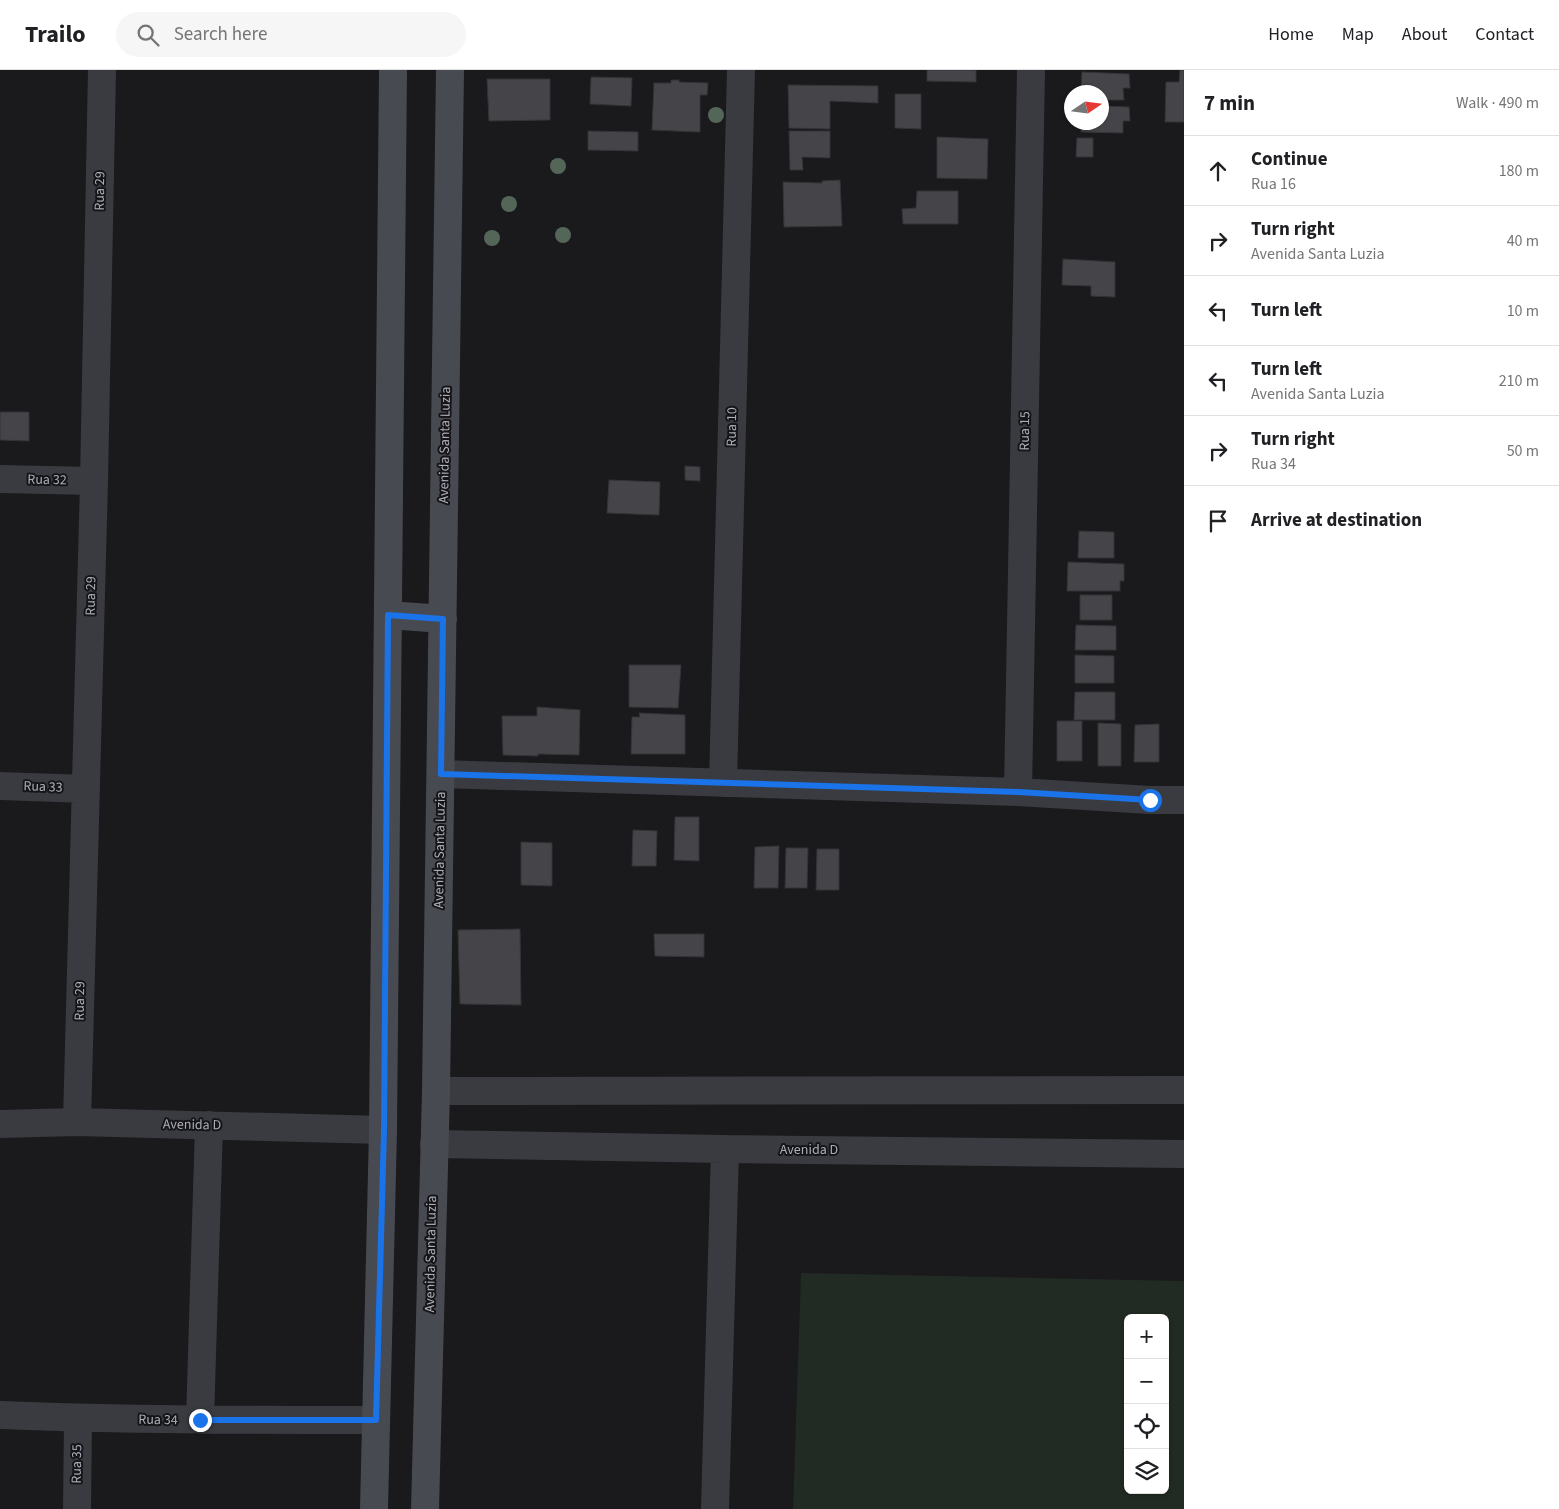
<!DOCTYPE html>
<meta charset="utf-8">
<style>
:root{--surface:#fff;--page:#f6f6f6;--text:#202124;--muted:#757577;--line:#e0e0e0}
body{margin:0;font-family:"Source Sans 3",sans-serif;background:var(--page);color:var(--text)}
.controls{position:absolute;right:15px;bottom:15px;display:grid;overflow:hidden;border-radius:8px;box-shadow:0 1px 4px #0004}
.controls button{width:45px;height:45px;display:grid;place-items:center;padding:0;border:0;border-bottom:1px solid var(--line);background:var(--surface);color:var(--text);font:25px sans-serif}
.compass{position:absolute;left:1064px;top:15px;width:45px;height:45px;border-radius:50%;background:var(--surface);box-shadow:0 1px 4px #0004;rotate:77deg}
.stop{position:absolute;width:15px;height:15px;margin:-11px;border:4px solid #1a73e8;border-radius:50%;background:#fff}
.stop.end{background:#1a73e8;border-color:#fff;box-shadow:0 1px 5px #0008}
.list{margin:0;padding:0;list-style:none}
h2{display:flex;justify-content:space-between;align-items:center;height:65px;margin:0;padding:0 20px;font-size:21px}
h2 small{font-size:16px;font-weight:400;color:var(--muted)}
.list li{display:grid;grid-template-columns:32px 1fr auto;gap:15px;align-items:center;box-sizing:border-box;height:70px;padding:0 20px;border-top:1px solid var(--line)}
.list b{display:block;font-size:19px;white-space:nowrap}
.list p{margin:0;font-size:16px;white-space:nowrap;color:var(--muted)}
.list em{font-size:16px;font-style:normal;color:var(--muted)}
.icon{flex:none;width:28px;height:28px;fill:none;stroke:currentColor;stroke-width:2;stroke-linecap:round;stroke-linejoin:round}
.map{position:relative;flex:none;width:1184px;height:1439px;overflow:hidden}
header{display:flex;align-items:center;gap:30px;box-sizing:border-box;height:70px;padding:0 25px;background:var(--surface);border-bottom:1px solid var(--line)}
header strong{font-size:24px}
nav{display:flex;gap:28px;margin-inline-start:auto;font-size:18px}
.search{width:350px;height:45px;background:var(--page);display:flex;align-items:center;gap:12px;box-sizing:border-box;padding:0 18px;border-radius:28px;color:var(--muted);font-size:19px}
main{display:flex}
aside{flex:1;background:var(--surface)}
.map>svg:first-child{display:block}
.green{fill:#212a23;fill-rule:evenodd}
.building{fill:#444449;stroke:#343338}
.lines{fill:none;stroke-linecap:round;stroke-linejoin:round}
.street{stroke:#3a3b41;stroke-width:28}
.secondary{stroke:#484a51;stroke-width:28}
.tree{fill:#546658}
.route{stroke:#1a73e8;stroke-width:6}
.labels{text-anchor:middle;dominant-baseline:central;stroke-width:4;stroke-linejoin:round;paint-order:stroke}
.street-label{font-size:14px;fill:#acafbb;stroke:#151417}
</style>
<header>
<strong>Trailo</strong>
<div class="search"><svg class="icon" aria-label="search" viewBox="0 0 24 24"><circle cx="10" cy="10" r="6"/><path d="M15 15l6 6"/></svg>Search here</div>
<nav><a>Home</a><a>Map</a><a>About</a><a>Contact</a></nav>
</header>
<main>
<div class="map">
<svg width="1184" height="1439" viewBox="0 0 1184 1439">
<rect width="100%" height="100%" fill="#1a191c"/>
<path class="green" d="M801,1203L1184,1211V1439H793ZM1128,1248H1165V1420H1128Z"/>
<path class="building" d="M927,0H976V12L927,11Z
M1180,0H1184V52H1165L1166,12H1179Z
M1082,2L1129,4L1130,18H1123L1124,30H1102V22H1081Z
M591,7L632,8L631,36L590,34Z
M487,9H550V50L489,51Z
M671,10H679V12L708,13L707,25H700V62L652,60L654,13H671Z
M788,15L878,16V33L830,31V59L789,58Z
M895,24H921V59L895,58Z
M1102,36L1129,37L1130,51H1123V63L1081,62V52H1102Z
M588,61L638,62V81L588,80Z
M789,61H830V88L802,87L803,100H790Z
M937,67L988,69L987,109L937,108Z
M1077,68H1093V87H1076Z
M840,110L842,156L784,157L783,112L822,113V111Z
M917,121H958V154H903L902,139L916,138Z
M1063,189L1115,192V227L1091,226V216L1062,215Z
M0,342H29V371L0,370Z
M685,396L700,397V411L685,410Z
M609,410L660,412L659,445L607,443Z
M1079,461L1114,462V488H1078Z
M1068,492L1124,494V511H1120V521H1067Z
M1080,525H1112V550H1080Z
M1076,555L1116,556V580H1075Z
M1075,585L1114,586V613H1075Z
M629,595H681L678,638L629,637Z
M1075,622H1115V650H1074Z
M537,637L580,640L579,685L538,684V686L503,685L502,646H537Z
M639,643L685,645V684H631L632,647H640Z
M1057,651H1082V691H1057Z
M1098,653L1121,654V696H1098Z
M1159,654V692H1134L1135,655Z
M675,747H699V791L674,790Z
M633,760L657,761L656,796H632Z
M521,772L552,773V816L521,815Z
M779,776L778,818H754L755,777Z
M786,778H808L807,818H785Z
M817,779H839V820H816Z
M520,859L521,935L460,934L458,860Z
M654,864H704V887L655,886Z"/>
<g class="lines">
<path class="street" d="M0,409L94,411
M441,704L1018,722L1150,730H1184
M723,713L741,0
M0,716L86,719
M1018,722L1031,0
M436,1021L1184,1020
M77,1052L94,411L102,0
M0,1054L77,1052L383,1060
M434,1074L725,1079L1184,1084
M0,1345C125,1350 251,1350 376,1350
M200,1350L209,1055
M77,1439L78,1349
M715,1439L725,1079"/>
<path class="secondary" d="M388,545L443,549
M374,1439L383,1060L393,0
M425,1439L436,1021L450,0"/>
</g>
<g class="tree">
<circle cx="716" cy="45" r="8"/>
<circle cx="558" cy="96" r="8"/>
<circle cx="509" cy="134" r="8"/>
<circle cx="563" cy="165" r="8"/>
<circle cx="492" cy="168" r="8"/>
</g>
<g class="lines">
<path class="route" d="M200,1350H376L384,1060L388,545L443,549L441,704L1018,722L1150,730"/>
</g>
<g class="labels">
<g class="street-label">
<text transform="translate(100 121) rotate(-89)">Rua 29</text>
<text transform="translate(732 357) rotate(-89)">Rua 10</text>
<text transform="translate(1025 361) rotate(-89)">Rua 15</text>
<text transform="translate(445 375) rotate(-89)">Avenida Santa Luzia</text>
<text transform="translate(47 410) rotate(1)">Rua 32</text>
<text transform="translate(91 526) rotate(-89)">Rua 29</text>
<text transform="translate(43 717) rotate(2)">Rua 33</text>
<text transform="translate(440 780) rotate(-89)">Avenida Santa Luzia</text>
<text transform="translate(80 931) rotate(-89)">Rua 29</text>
<text transform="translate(192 1055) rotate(1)">Avenida D</text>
<text x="809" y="1080">Avenida D</text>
<text transform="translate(431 1184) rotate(-89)">Avenida Santa Luzia</text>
<text transform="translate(158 1350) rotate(1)">Rua 34</text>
<text transform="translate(77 1394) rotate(-89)">Rua 35</text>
</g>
</g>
</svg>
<div class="controls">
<button>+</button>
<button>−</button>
<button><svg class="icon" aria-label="locate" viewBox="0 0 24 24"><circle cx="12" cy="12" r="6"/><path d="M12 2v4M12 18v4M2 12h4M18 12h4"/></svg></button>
<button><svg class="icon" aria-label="layers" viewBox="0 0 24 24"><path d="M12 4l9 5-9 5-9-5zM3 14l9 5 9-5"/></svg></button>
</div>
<svg class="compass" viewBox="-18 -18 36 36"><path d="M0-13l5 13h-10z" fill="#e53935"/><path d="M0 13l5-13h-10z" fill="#757577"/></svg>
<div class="stop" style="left:1150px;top:730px"></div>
<div class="stop end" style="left:200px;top:1350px"></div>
</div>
<aside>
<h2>7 min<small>Walk · 490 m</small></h2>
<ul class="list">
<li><svg class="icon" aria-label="ahead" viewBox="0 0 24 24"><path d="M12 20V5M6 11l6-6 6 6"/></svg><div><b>Continue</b><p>Rua 16</p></div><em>180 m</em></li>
<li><svg class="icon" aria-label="right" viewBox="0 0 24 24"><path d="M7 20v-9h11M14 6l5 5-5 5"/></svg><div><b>Turn right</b><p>Avenida Santa Luzia</p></div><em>40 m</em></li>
<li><svg class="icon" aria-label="left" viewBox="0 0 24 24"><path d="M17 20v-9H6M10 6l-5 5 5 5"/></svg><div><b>Turn left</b></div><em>10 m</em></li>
<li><svg class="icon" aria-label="left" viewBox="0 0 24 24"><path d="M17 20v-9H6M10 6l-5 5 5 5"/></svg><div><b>Turn left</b><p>Avenida Santa Luzia</p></div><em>210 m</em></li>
<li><svg class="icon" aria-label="right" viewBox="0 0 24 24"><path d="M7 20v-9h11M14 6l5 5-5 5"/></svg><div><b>Turn right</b><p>Rua 34</p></div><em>50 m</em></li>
<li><svg class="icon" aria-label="arrive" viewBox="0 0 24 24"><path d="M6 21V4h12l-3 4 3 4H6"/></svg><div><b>Arrive at destination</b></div></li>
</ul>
</aside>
</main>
